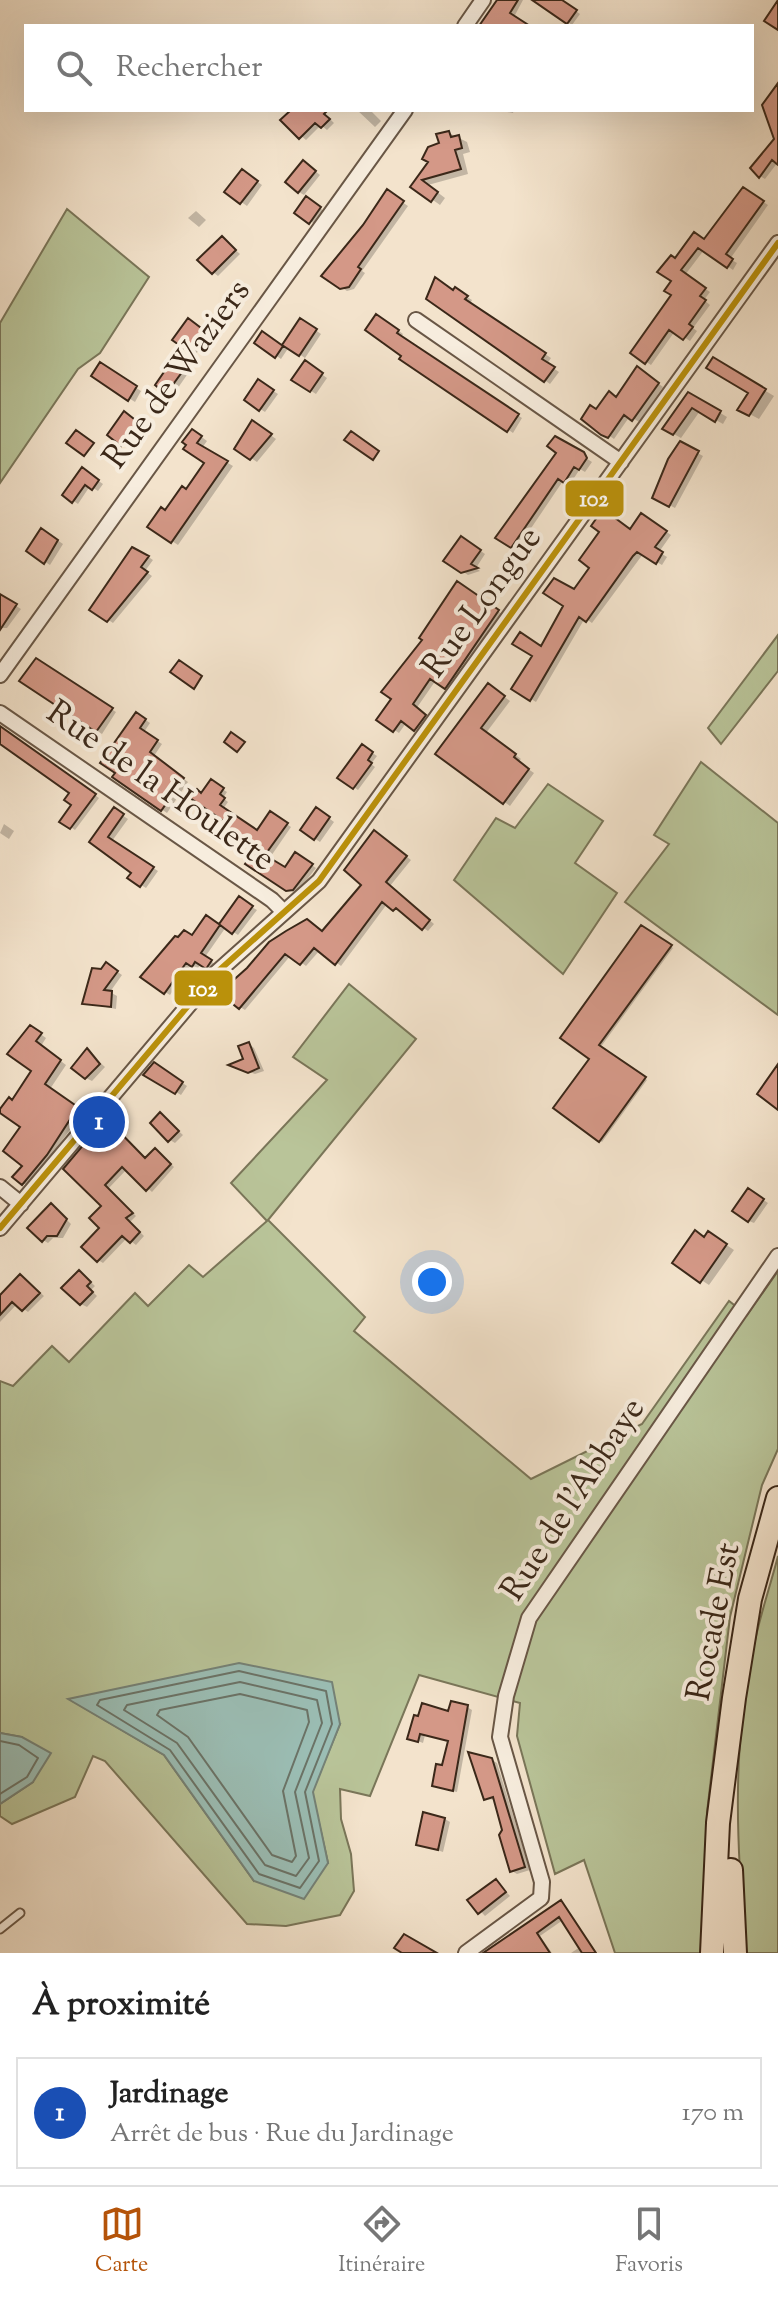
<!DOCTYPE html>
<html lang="fr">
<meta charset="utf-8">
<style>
:root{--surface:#fff;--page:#f6f6f6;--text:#222;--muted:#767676;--line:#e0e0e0;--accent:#b45309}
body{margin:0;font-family:"Sorts Mill Goudy",serif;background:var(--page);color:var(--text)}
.you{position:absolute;left:432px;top:1282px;width:28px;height:28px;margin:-20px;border:6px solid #fff;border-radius:50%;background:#1a73e8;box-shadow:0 0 0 12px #1a73e833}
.badge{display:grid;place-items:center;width:52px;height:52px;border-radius:50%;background:var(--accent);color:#fff;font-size:26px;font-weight:700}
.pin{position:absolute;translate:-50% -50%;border:4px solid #fff;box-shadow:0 2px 8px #0006}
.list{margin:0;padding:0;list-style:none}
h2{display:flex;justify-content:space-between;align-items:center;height:104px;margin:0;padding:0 32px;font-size:34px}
h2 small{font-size:26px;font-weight:400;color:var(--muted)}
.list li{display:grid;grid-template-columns:52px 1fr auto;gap:24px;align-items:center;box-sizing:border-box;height:112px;margin:0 16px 16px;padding:0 16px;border:2px solid var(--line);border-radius:0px}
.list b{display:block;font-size:30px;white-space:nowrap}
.list p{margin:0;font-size:26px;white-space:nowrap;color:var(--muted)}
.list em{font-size:26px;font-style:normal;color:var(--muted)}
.icon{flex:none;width:44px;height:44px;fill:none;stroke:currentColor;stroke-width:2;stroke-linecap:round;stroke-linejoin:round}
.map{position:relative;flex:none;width:778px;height:1953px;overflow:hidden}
.search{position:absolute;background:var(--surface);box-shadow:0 8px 32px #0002;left:24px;right:24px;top:24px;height:88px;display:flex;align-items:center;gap:20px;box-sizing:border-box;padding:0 28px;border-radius:0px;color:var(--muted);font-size:30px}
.sheet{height:232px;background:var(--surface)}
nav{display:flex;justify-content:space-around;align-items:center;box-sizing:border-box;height:112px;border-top:2px solid var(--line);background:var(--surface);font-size:22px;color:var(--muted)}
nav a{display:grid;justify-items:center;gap:4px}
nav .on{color:var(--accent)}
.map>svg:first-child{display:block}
.green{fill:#b9c499;stroke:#7a7659;stroke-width:2;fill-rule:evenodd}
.water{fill:#9bbeb5;stroke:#758277;stroke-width:2}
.shadow{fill:#0003}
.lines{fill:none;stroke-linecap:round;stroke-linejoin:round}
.shore{stroke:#6b7367;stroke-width:2}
.building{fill:#d49887;stroke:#3b2819;stroke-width:2}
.service-casing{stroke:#695746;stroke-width:11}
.minor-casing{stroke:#695746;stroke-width:18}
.primary-casing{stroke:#3b2819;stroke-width:26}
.service{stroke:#f7edde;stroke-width:7}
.minor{stroke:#f7edde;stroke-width:14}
.primary{stroke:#f3e3cc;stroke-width:22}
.bus-1-casing{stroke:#f7edde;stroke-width:12}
.bus-1{stroke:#ba910b;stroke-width:6}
.labels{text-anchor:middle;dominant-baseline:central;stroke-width:8;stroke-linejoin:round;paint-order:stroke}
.street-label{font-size:34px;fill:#3b2819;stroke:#f7edde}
.line-badge{stroke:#f7edde;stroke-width:3}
.badge-label{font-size:22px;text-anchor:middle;font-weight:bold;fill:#fff}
</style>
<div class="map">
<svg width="778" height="1953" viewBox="0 0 778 1953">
<rect width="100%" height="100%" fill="#f3e3cc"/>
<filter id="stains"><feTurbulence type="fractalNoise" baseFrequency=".0025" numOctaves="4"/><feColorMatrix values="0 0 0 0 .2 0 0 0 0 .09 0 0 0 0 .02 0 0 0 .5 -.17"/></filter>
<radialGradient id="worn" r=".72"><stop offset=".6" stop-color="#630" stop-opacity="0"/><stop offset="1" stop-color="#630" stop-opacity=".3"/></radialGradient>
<path class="green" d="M67,209L149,277L100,353L78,369L0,483V323Z
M778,635V671L721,744L708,728Z
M701,762L778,823V1015L625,902L669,844L654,835Z
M548,784L603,821L575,863L617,893L563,974L454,880L496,818L515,828Z
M349,984L416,1039L268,1220L365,1317L354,1331L531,1479L642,1424L729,1301L747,1315L778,1271V1449L762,1485L730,1617L707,1812L703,1953H615L584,1860L555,1874L517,1736L520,1703L419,1675L370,1796L340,1789L341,1819L351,1854L354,1891L340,1915L286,1926L247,1924L105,1761L93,1756L75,1797L12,1824L0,1816V1804L33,1782L22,1737L0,1733V1381L13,1386L52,1346L69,1362L135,1293L148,1306L189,1265L203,1277L267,1221L231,1183L327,1080L293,1057ZM69,1699L340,1724L312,1792L328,1863L254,1881L164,1755Z
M778,1556V1953H746C737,1853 731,1749 753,1650C759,1618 770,1587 778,1556Z"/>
<path class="water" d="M239,1663L332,1682L340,1724L313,1792L328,1863L304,1899L254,1881L164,1755L68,1699Z
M0,1733L22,1737L51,1753L33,1782L0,1804Z"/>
<path class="shadow" d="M500,0H523L514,17L527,26H482Z
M536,0H560L580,14L572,25Z
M293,110H321L334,123L327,130L321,125L306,140L283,120Z
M357,110H370L381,121L375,127Z
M497,110H514L513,113Z
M449,133L467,142L470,152L463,154L468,174L428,185L445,198L440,205L413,186Z
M778,152V162L765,179L752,171L761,155Z
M308,165L320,175L304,195L299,192Z
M248,175L262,185L247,206L227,192Z
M744,189L768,205L730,259L737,263L733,270L704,250L685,275L710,292L704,300L710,305L693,328L697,331L690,341L675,331L651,365L633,353L674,295L676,260L705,241Z
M387,192L408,206L362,271L365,273L354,289L347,291L324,276L365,226Z
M312,202L325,212L316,225L297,212Z
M196,211L206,220L199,227L188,218Z
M222,238L240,254L218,276L213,272Z
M456,290L472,300L470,304L551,358L547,364L559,372L550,384L473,328Z
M382,319L403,334L401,337L522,418L513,433L402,358L404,356Z
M301,320L321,334L305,358L289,347L281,359L257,342L263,334L283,347Z
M194,324L210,335L196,354L175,339Z
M714,360L774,396L759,419L740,409L751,392Z
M101,365L141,391L135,402L94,376Z
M179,365L189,372L173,395L157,385Z
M310,366L327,378L316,394L294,380Z
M643,372L663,387L639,422L630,416L614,439L584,418L617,399Z
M259,382L278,394L265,412L247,400Z
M689,394L727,417L723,424L700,411L681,438L665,429Z
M130,417L143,427L128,448L109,435Z
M258,426L276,439L257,462L237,449Z
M199,435L207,441L202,448L233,466L178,545L172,541L166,512L207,463L186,448Z
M555,438L592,462L585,472L580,469L570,484L563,481L517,549L498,537L559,452Z
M681,444L703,456L675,508L654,497Z
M87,473L103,484L98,491L90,486L78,504L65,495Z
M647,518L671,535L659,552L667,557L662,565L643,554L592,623L585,618L536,702L514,688L542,649L575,592L631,531Z
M47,533L63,544L50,565L28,551Z
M462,538L485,554L476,568L480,571L468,575L446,560Z
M134,547L153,560L145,571L152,576L113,623L92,609Z
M458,584L502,614L451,690L436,680L416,709L430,719L420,732L406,723L399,733L378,719Z
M0,596L21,609L7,628H0Z
M37,661L116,712L102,734L22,681Z
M494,689L510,701L486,733L521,759L518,762L534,773L510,806L438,754Z
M137,714L150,723L144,732L162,744L154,756L188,782L167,813L115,777Z
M0,728L99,798L75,830L62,821L74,805L71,793L0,742Z
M362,746L377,756L371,764L375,767L358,790L354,787Z
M211,782L227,792L223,798L228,802L223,809L258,832L275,816L291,827L269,859L285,870L296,855L316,868L298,891L293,892L248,864L258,850L202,795Z
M114,810L128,819L112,841L158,871L146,888L130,878L134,873L92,841Z
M322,813L334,822L320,842L302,830Z
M4,824L14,831L9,839L0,833Z
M379,835L411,860L390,886L434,924L428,931L387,904L341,966L320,950L306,966L291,955L245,1010L240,1007L249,970L323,933L364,885Z
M239,899L257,910L238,935L226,927L205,957L216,965L212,971L201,964L198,968L191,965L170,995L165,992L206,917L220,927Z
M642,928L673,948L600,1048L647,1080L602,1142L556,1108L592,1059Z
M112,968L122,975L110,992L117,996L116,1009L85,1003Z
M36,1031L46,1038L41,1046L66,1065L50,1089L90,1116L84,1124L77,1120L29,1186L23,1183V1127L13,1102L34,1070Z
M249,1044L254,1048L264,1071L255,1074L236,1067L246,1060Z
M87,1051L105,1067L92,1081L86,1078Z
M154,1064L187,1086L181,1095L146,1074Z
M161,1115L183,1135L175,1143L170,1140Z
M111,1124L147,1159L156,1150L174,1167L152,1192L127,1169L108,1189L136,1216L130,1222L144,1236L136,1245L127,1238L103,1263L98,1260L104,1206L66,1169Z
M748,1190L768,1203L754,1223L749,1221Z
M56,1209L71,1224L63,1238H53L48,1243L43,1240Z
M716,1238L734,1250L709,1285L675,1263Z
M80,1272L95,1286L91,1290L97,1296L87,1307L81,1304Z
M25,1279L44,1296L28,1312L17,1304L0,1322V1298Z
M467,1707L472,1710L457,1792L439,1788L434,1785L450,1741L425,1735L423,1743L410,1738L449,1713Z
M492,1760L497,1763L530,1870L517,1874L512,1871L496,1800L485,1799Z
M445,1819L450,1822L443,1852L419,1844Z
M496,1881L510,1896L485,1916L470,1900Z
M561,1902L597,1953H571L580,1947L563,1920L540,1936L552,1953H514Z"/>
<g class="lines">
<path class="shore" d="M239,1671L326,1691L332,1724L305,1792L319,1861L300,1888L259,1874L170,1750L97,1705L100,1700Z
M240,1682L317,1700L322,1723L295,1792L309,1858L296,1876L265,1865L177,1743L124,1710L127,1705Z
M240,1694L307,1710L309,1722L283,1791L296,1856L292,1862L272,1855L188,1737L157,1715L160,1710Z
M0,1741L19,1745L38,1758L27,1777L0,1794"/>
</g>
<path class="building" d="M497,0H518L510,13L530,26H479Z
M532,0H562L577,10L567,24Z
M778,0V30L764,21Z
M778,83V165L772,160L759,178L750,168L774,139L762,105Z
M291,110H328L324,114L330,119L321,128L315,123L299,139L280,120Z
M449,131L451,137L459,135L462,148L455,150L461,169L422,180L438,192L431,202L410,187L428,162L422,159L428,147L439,143L436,134Z
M303,160L316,171L298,193L285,182Z
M242,169L258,181L240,204L224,192Z
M743,187L764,201L726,254L733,259L727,268L698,248L681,270L706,288L700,296L706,300L689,324L693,327L683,340L669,330L645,364L630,353L671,295L664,291L671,281L657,272L671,255L675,258L694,232L704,239Z
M387,189L404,201L358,267L361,269L349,287L340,289L321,276L363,225Z
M306,196L321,207L309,224L294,213Z
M222,236L236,250L212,274L197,260Z
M435,277L453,290L455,287L468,296L465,299L546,353L542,359L555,367L544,382L426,299Z
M376,314L399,330L397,333L519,414L507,432L399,359L401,356L365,330Z
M188,318L205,331L189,352L172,340Z
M300,318L317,329L299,356L282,345Z
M262,331L283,346L275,358L254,343Z
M713,357L766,389L749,416L737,410L748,393L706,368Z
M173,359L185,368L166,394L155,385Z
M305,360L323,373L310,392L291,380Z
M100,362L137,386L128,401L91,376Z
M637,366L659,383L632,421L624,415L608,438L601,435L581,419L590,405L596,409L609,391L616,397Z
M258,379L274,390L259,411L244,400Z
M688,392L721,411L715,422L692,408L673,435L662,429Z
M124,411L139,423L121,446L107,435Z
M252,420L272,434L250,460L234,449Z
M192,429L202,436L197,443L228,461L171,543L147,527L161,507L165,510L182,486L186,489L204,463L183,449L186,445L182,442Z
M76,430L94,443L84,456L66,443Z
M351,431L379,451L373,460L344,440Z
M555,436L584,452L587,458L579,470L574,467L564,483L558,479L511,548L495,538L556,453L547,446Z
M680,441L699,451L669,507L652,498L668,459Z
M82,467L99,480L92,490L85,485L72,503L62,495Z
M603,509L630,529L641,513L667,531L655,547L663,552L656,564L637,552L633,556L586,622L579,617L530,701L511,689L532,656L512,644L520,632L541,646L563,606L543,593L554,578L574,589L589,568L579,560L599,532L591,526Z
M41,528L58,540L44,564L26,551Z
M461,536L481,550L471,564L478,568L461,573L443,561Z
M132,547L149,556L141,567L148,572L107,622L89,610Z
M457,581L499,610L445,689L430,679L413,704L426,715L414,731L401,721L393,732L376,720L391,699L381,692L422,640L419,638Z
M0,594L17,604L0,630Z
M36,658L113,708L96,732L19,681Z
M179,660L202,676L194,689L170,672Z
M488,683L505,696L481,728L516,754L514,757L529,769L503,804L435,754Z
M136,712L146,719L140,728L158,740L150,752L184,778L161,811L112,777L115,773L100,763Z
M0,726L96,794L70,829L59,822L71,805L64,800L69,793L0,744Z
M231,732L245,742L237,752L224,742Z
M362,744L373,752L368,760L372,763L353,789L337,778Z
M211,779L224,788L220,794L225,798L220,805L257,830L270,811L288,823L265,855L285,867L295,852L313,864L293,890L286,891L245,864L255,850L216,829L222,820L190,798L197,789L201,793Z
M114,807L124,814L108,837L154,867L140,887L127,878L131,873L89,842Z
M316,807L330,817L314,840L300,830Z
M374,830L407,856L386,882L430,920L422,930L396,908L393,911L382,902L335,965L314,948L300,965L285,954L239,1009L219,993L247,968L269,942L286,931L307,919L322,931L361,885L344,870Z
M239,896L253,906L232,934L220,925L201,953L212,960L206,969L195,962L192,967L186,963L164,994L140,977L175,936L178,937L184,930L192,935L206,915L219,924Z
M641,925L672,945L599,1045L646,1077L599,1142L553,1108L589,1059L560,1038Z
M106,962L118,971L104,990L112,991L111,1007L82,1004L92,968L101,969Z
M30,1025L42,1033L36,1041L61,1060L45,1084L85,1112L77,1122L71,1118L47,1155L22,1185L12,1177L22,1166L3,1151L20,1127L0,1113V1109L9,1097L12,1100L31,1071L7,1054Z
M249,1042L259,1068L248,1073L228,1065L243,1059L238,1046Z
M87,1048L100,1064L85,1079L71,1068Z
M154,1062L183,1082L175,1094L143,1075Z
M778,1064V1110L757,1094Z
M160,1112L179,1131L168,1142L150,1123Z
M106,1118L145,1158L155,1148L171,1164L146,1191L122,1167L105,1185L133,1213L126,1218L140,1232L130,1243L122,1236L97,1262L81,1247L99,1228L89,1218L101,1206L63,1169Z
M748,1188L764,1199L748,1222L732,1211Z
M51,1203L67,1219L57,1236H47L42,1242L27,1228Z
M695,1230L704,1237L708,1231L727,1244L700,1283L672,1263Z
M79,1270L91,1282L87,1286L93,1292L80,1305L61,1288Z
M20,1274L40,1293L22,1311L12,1302L0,1315V1295Z
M451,1701L468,1705L453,1791L432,1786L436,1764L442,1765L448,1741L420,1734L418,1742L407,1739L414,1715L418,1716L422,1703L448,1711Z
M468,1752L492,1758L525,1867L510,1872L499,1835L502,1830L493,1797L484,1800Z
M423,1812L445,1818L438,1850L416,1845Z
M496,1879L506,1892L478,1914L467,1900Z
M561,1900L596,1953H582L559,1917L537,1933L550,1953H483Z
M404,1934L437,1953H402L394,1948Z"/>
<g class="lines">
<g class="service-casing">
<path id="service" d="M0,1929L20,1913"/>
</g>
<g class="minor-casing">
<path id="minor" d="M465,26L483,0
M416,320L621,462
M0,675L405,110
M0,713L272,900L284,912
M0,1187L21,1204
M0,1228L215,974L319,881L778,243
M466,1953L541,1898L542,1882L500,1737L506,1696L529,1618L778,1256"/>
</g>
<g class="primary-casing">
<path id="primary" d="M731,1870L735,1953
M712,1953L718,1823L734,1698L750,1599L778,1498"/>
</g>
<use href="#service" class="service"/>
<use href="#minor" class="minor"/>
<use href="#primary" class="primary"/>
<g class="bus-1-casing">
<path id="bus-1" d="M0,1228L215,974L319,881L778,243"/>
</g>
<use href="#bus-1" class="bus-1"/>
</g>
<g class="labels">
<g class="street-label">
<text transform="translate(178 375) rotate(-54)">Rue de Waziers</text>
<text transform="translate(483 603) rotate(-54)">Rue Longue</text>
<text transform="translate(160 787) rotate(35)">Rue de la Houlette</text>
<text transform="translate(574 1500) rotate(-57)">Rue de l'Abbaye</text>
<text transform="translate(715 1622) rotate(-79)">Rocade Est</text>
</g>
</g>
<g class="line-badge">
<rect x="564" y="479" width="61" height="39" rx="8" fill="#ba910b"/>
<rect x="173" y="969" width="61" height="38" rx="8" fill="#ba910b"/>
</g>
<g class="badge-label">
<text x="594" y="506">102</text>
<text x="203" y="996">102</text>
</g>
<rect width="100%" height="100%" filter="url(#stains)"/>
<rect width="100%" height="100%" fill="url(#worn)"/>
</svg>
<div class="you"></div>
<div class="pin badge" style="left:99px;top:1122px;background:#1a4fb4">1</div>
<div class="search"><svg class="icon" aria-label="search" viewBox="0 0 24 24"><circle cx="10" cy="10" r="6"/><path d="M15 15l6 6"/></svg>Rechercher</div>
</div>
<section class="sheet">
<h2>À proximité<small></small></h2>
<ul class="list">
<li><span class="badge" style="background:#1a4fb4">1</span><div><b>Jardinage</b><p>Arrêt de bus · Rue du Jardinage</p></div><em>170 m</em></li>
</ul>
</section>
<nav>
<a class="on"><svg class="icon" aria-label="map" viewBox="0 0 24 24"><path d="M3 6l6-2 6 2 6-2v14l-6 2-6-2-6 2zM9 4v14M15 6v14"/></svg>Carte</a>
<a><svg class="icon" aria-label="directions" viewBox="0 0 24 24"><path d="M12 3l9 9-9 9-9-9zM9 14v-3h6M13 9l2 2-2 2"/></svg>Itinéraire</a>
<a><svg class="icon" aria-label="saved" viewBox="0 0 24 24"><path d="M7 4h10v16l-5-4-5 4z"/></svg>Favoris</a>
</nav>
